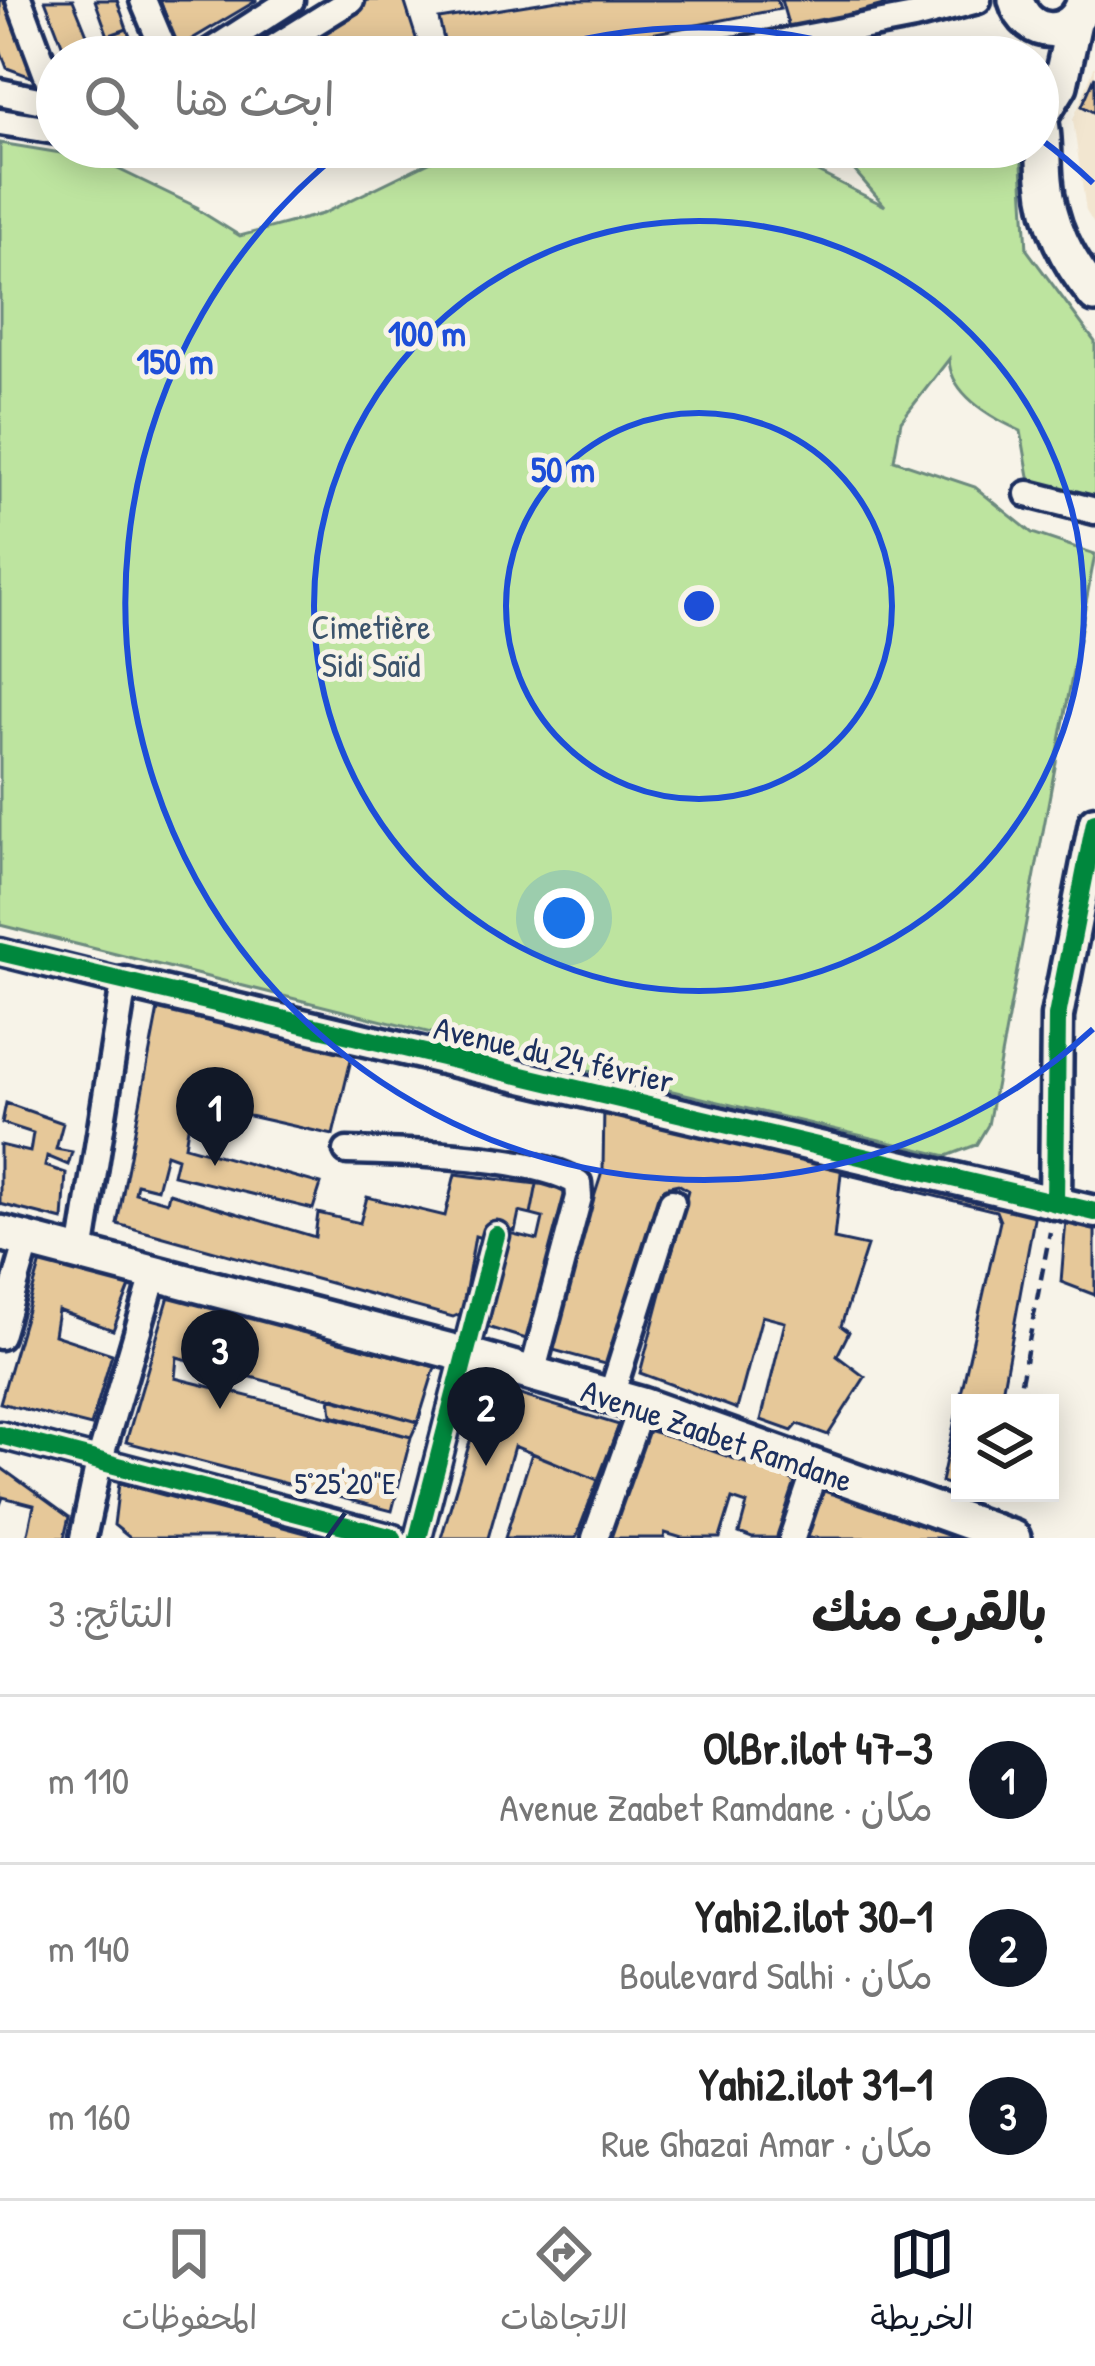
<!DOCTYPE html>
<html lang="ar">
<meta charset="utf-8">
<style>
:root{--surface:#fff;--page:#f2f2f2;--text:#222;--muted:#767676;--line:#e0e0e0;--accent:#111827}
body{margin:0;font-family:"Patrick Hand","Playpen Sans Arabic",sans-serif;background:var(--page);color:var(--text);direction:rtl}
.controls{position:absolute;right:36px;bottom:36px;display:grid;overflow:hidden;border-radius:0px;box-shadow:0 6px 30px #0003}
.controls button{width:108px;height:108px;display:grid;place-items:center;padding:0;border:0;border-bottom:3px solid var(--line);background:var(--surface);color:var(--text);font:60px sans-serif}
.you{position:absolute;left:564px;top:918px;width:42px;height:42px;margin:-30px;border:9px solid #fff;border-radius:50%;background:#1a73e8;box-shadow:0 0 0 18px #1a73e833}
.badge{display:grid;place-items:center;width:78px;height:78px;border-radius:50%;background:var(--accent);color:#fff;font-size:39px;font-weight:700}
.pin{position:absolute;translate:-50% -99px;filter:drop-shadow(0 3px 6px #0008)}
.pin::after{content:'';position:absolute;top:63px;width:42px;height:36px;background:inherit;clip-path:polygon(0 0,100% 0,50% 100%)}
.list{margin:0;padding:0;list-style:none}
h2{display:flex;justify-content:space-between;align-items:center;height:156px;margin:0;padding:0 48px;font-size:51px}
h2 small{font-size:39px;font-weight:400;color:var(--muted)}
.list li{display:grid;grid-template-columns:78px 1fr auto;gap:36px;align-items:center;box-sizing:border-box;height:168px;padding:0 48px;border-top:3px solid var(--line)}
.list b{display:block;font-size:45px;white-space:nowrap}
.list p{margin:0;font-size:39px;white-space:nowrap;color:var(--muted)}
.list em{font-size:39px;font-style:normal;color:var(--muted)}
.icon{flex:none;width:66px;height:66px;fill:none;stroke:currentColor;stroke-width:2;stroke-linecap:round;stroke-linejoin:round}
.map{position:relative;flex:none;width:1095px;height:1538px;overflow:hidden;direction:ltr}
.search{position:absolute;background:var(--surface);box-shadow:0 6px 30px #0003;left:36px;right:36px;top:36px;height:132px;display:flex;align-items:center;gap:30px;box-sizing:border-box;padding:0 42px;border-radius:66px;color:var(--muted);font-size:45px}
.sheet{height:660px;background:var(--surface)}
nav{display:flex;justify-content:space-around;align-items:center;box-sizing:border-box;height:168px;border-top:3px solid var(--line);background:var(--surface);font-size:33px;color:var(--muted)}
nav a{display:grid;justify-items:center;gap:6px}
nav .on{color:var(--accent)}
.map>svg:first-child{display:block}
.built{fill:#f2e6d0}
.green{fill:#bde49f;stroke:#6c8a7e;stroke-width:3}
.building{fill:#e6c899;stroke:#1b2f5e;stroke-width:3}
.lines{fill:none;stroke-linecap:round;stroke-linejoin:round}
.minor-casing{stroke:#1b2f5e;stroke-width:33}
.tertiary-casing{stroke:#1b2f5e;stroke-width:39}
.secondary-casing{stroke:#1b2f5e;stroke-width:42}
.path{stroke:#1b2f5e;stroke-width:4.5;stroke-dasharray:12 9;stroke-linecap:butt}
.minor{stroke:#f7f3e8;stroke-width:24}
.tertiary{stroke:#f7f3e8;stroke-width:30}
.secondary{stroke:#f7f3e8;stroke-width:33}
.cycleway-casing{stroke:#f7f3e8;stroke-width:26}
.cycleway{stroke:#00873e;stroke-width:18}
.ticks{fill:none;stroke:#1b2f5e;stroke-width:4.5}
.ring{fill:none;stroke:#1d4ed8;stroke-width:6}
.labels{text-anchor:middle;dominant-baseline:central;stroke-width:10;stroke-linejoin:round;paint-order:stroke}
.park-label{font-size:33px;fill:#3b536b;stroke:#f7f3e8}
.street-label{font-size:33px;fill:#1b2f5e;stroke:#f7f3e8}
.ticks-label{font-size:30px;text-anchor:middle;fill:#1b2f5e;stroke:#f7f3e8;stroke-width:10;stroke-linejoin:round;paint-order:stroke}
.centre{fill:#1d4ed8;stroke:#f7f3e8;stroke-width:6}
.ring-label{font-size:36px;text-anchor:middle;font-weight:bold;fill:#1d4ed8;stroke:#f7f3e8;stroke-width:10;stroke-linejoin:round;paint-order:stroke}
</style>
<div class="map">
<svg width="1095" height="1538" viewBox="0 0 1095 1538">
<rect width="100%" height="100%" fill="#f7f3e8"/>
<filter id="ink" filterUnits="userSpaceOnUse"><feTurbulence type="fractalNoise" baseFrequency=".00833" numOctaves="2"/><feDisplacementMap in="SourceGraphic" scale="24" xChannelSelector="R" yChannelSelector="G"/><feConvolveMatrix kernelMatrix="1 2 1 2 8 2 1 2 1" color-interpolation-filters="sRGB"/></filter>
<g filter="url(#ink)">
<path class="built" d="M1095,65V226L1086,211L1073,120Z"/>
<path class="green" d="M0,143L97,159L199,208H195L240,236L322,214L460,147H768L885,206L853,169L861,147H1021L1027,250L1095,342V502L1030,482L1021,431C992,418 950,395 949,359L901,421L894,460L975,487L1032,533L1095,554L988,1125L976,1145L947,1156L487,1047L0,925Z"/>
<path class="building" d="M0,0H6L34,78L7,68L0,49Z
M45,0H73L90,42L127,29L138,57H67Z
M95,0H117L127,29L108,36Z
M160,0H256V1L177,48Z
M362,0H404L422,57H265Z
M777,0L780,9L532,57H448L439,19L558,0Z
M781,0H901L790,31Z
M1095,76V113L1082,106Z
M159,1004L354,1047L333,1135L192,1103L185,1146L321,1184L313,1209L173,1175L177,1158L166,1154L157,1189L137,1184L135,1193L167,1202L169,1193L315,1237L318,1213L360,1223L367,1197L445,1216L455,1174L537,1184L531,1215L519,1212L515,1231L489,1225L488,1240L475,1236L462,1313L453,1317L117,1224Z
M6,1103L63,1123L56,1149L72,1152L68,1165L47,1156L45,1166L66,1173L63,1220L0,1204V1145L30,1152L33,1133L2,1123Z
M604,1106L1035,1213L1000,1403H960V1488L941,1482L1000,1221L996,1211L841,1173L834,1239L867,1246L841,1326L849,1332L837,1356L865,1377L828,1435L798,1424L792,1431L761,1420L785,1322L762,1316L737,1409L640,1373L688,1190L678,1184L669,1186L619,1368L546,1348L603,1169Z
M575,1183L533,1341L487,1327L501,1231L538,1240L543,1218L531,1215L537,1184Z
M1066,1220L1095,1227V1295L1061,1282Z
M41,1262L133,1279L113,1330L58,1310L54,1335L112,1354L91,1426L0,1403Z
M169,1296L435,1367L418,1422L177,1357L175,1378L411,1437L392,1511L126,1442Z
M487,1385L619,1425L598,1480L514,1446L488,1538H441Z
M330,1397L418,1422L411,1437L332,1415Z
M647,1430L788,1469L799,1494L780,1538H752L739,1533L747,1504L732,1499L720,1538H682L665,1533L664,1538H608Z
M532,1453L598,1480L576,1538H505Z
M0,1467L69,1517L64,1538H27L34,1505L3,1497L0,1505Z
M119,1483L324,1538H130L114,1525Z
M822,1488L959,1538H806Z"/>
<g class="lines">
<g class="minor-casing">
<path id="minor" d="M19,0L57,102
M143,0L167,57
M202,57L291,0
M259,57L351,0
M704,57L914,17L978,0
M0,92L57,104
M0,122L57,131
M1028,494L1095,511
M0,952L124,983L81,1254
M347,1151C401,1152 536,1155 578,1183L579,1197L532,1374
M0,1336L28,1240
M611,1396L672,1202
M0,1435L393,1538
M83,1538L99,1462L155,1272
M418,1538L496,1235
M595,1538L642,1405
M792,1538L816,1467"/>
</g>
<g class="tertiary-casing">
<path id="tertiary" d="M124,983L1095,1212
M1055,1203L1057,1016L1095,822"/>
</g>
<g class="secondary-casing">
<path id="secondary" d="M1016,0C1027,39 1074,40 1085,0
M1038,111C1045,132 1043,157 1045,179C1048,224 1067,260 1095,295
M1041,116L1060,85L1074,22
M0,1233L466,1355L642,1405L1013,1538"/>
</g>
<path class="path" d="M1017,1403L1050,1232"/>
<use href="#minor" class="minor"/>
<use href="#tertiary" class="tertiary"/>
<use href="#secondary" class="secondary"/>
<g class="cycleway-casing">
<path id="cycleway" d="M0,952L1095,1212
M1055,1203L1057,1016L1095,822
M0,1435L393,1538
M418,1538L496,1235"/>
</g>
<use href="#cycleway" class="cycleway"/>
</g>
</g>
<path class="ticks" d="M327,1538L345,1513"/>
<g class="ring">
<circle cx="699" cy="606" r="193"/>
<circle cx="699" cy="606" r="385"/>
<path d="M1093 1029A578 578 0 1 1 347 147M520 56A578 578 0 0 1 878 56M1039 138A578 578 0 0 1 1093 183"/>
</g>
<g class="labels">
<g class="park-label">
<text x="371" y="627">Cimetière<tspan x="371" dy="38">Sidi Saïd</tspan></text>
</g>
<g class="street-label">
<text transform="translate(554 1054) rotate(13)">Avenue du 24 février</text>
<text transform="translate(717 1435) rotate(19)">Avenue Zaabet Ramdane</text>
</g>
</g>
<g class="ticks-label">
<text x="345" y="1494">5°25'20"E</text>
</g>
<circle cx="699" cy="606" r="18" class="centre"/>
<g class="ring-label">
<text x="427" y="346">100 m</text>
<text x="175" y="374">150 m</text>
<text x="563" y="482">50 m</text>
</g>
</svg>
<div class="controls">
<button><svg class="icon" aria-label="layers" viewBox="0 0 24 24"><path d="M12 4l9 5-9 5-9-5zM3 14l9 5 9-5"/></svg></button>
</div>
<div class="you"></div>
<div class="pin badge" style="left:215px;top:1166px">1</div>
<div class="pin badge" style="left:486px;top:1466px">2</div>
<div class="pin badge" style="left:220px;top:1409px">3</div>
<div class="search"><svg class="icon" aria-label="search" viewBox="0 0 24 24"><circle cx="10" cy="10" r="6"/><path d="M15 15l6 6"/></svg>ابحث هنا</div>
</div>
<section class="sheet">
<h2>بالقرب منك<small>النتائج: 3</small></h2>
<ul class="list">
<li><span class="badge">1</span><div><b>OlBr.ilot 47-3</b><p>مكان · Avenue Zaabet Ramdane</p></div><em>110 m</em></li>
<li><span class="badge">2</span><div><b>Yahi2.ilot 30-1</b><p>مكان · Boulevard Salhi</p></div><em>140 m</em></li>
<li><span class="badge">3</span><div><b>Yahi2.ilot 31-1</b><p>مكان · Rue Ghazai Amar</p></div><em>160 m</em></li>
</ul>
</section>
<nav>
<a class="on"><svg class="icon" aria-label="map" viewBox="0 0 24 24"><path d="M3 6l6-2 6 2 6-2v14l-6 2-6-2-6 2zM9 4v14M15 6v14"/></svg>الخريطة</a>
<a><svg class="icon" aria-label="directions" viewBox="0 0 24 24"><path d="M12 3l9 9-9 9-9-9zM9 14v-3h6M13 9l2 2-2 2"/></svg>الاتجاهات</a>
<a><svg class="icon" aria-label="saved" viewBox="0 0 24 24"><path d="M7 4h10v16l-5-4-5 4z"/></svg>المحفوظات</a>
</nav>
